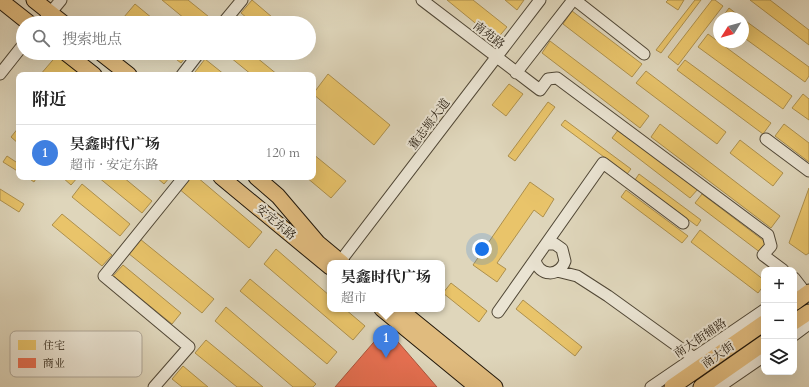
<!DOCTYPE html>
<html lang="zh">
<meta charset="utf-8">
<style>
:root{--surface:#fff;--page:#f6f6f6;--text:#222;--muted:#767676;--line:#e0e0e0;--accent:#db2777}
body{margin:0;font-family:Cardo,"Noto Serif SC",serif;background:var(--page);color:var(--text)}
.controls{position:absolute;right:12px;bottom:12px;display:grid;overflow:hidden;border-radius:8px;box-shadow:0 4px 16px #0002}
.controls button{width:36px;height:36px;display:grid;place-items:center;padding:0;border:0;border-bottom:1px solid var(--line);background:var(--surface);color:var(--text);font:20px sans-serif}
.compass{position:absolute;left:713px;top:12px;width:36px;height:36px;border-radius:50%;background:var(--surface);box-shadow:0 4px 16px #0002;rotate:233deg}
.you{position:absolute;left:482px;top:249px;width:14px;height:14px;margin:-10px;border:3px solid #fff;border-radius:50%;background:#1a73e8;box-shadow:0 0 0 6px #1a73e833}
.badge{display:grid;place-items:center;width:26px;height:26px;border-radius:50%;background:var(--accent);color:#fff;font-size:13px;font-weight:700}
.pin{position:absolute;translate:-50% -33px;filter:drop-shadow(0 1px 2px #0008)}
.pin::after{content:'';position:absolute;top:21px;width:14px;height:12px;background:inherit;clip-path:polygon(0 0,100% 0,50% 100%)}
.popup{position:absolute;left:327px;top:260px;width:118px;height:52px;box-sizing:border-box;display:grid;place-content:center;border-radius:8px;background:var(--surface);filter:drop-shadow(0 1px 3px #0005);font-size:13px;white-space:nowrap;color:var(--muted)}
.popup b{font-size:15px;color:var(--text)}
.popup::after{content:'';position:absolute;left:50%;top:100%;margin-left:-8px;border:8px solid transparent;border-top-color:var(--surface)}
.list{margin:0;padding:0;list-style:none}
h2{display:flex;justify-content:space-between;align-items:center;height:52px;margin:0;padding:0 16px;font-size:17px}
h2 small{font-size:13px;font-weight:400;color:var(--muted)}
.list li{display:grid;grid-template-columns:26px 1fr auto;gap:12px;align-items:center;box-sizing:border-box;height:56px;padding:0 16px;border-top:1px solid var(--line)}
.list b{display:block;font-size:15px;white-space:nowrap}
.list p{margin:0;font-size:13px;white-space:nowrap;color:var(--muted)}
.list em{font-size:13px;font-style:normal;color:var(--muted)}
.icon{flex:none;width:22px;height:22px;fill:none;stroke:currentColor;stroke-width:2;stroke-linecap:round;stroke-linejoin:round}
.map{position:relative;flex:none;width:809px;height:387px;overflow:hidden}
.search{position:absolute;background:var(--surface);box-shadow:0 4px 16px #0002;left:16px;top:16px;width:300px;height:44px;display:flex;align-items:center;gap:10px;box-sizing:border-box;padding:0 14px;border-radius:22px;color:var(--muted);font-size:15px}
.panel{position:absolute;background:var(--surface);box-shadow:0 4px 16px #0002;left:16px;top:72px;width:300px;height:108px;border-radius:8px}
.map>svg:first-child{display:block}
.homes{fill:#e9c46a;stroke:#ad904d}
.shops{fill:#e76f51;stroke:#ac553c}
.lines{fill:none;stroke-linecap:round;stroke-linejoin:round}
.minor-casing{stroke:#504736;stroke-width:13}
.major-casing{stroke:#21170a;stroke-width:17}
.minor{stroke:#eae4d3;stroke-width:11}
.major{stroke:#e0bb7e;stroke-width:15}
.labels{text-anchor:middle;dominant-baseline:central;stroke-width:4;stroke-linejoin:round;paint-order:stroke}
.street-label{font-size:12px;fill:#21170a;stroke:#eae4d3}
.key{fill:#eae4d3;stroke:#aea697;stroke-width:1}
.key-label{font-size:11px;fill:#21170a}
</style>
<div class="map">
<svg width="809" height="387" viewBox="0 0 809 387">
<rect width="100%" height="100%" fill="#dfd6bb"/>
<filter id="stains"><feTurbulence type="fractalNoise" baseFrequency=".005" numOctaves="4"/><feColorMatrix values="0 0 0 0 .2 0 0 0 0 .09 0 0 0 0 .02 0 0 0 .5 -.17"/></filter>
<radialGradient id="worn" r=".72"><stop offset=".6" stop-color="#630" stop-opacity="0"/><stop offset="1" stop-color="#630" stop-opacity=".3"/></radialGradient>
<path class="homes" d="M162,0H188L214,21L213,23H190Z
M252,0L279,23H253L241,13Z
M447,0H473L507,27L496,40Z
M505,0H524L517,10Z
M668,0H684L678,10L666,2Z
M695,0H701L661,53L656,50Z
M712,0H715L723,6L678,65L668,57Z
M750,0H770L809,30V45Z
M135,4L158,23H132L124,17Z
M729,8L742,18H722Z
M572,11L642,64L632,77L563,24Z
M743,19L809,67V76L805,82L743,37Z
M708,34L792,96L783,109L698,47Z
M550,41L649,116L640,128L542,53Z
M168,53H189L181,63Z
M225,53H251L278,75H252Z
M289,53H303L297,59Z
M58,54L83,75H40Z
M205,59L225,75H198L195,72Z
M685,60L771,123L763,134L677,70Z
M646,71L726,132L717,144L636,83Z
M328,74L390,125L374,145L313,94Z
M509,84L523,94L506,116L492,105Z
M803,94L809,99V120L792,108Z
M548,102L555,107L515,161L508,156Z
M565,120L631,169L627,174L561,125Z
M660,124L780,216L771,228L651,137Z
M784,124L809,143V162L775,136Z
M19,127V144L11,137Z
M619,129L698,189L690,198L612,138Z
M740,140L783,173L773,186L730,153Z
M313,154L346,181L331,198L306,177H313Z
M7,156L19,164V172L3,162Z
M639,174L701,220L697,226L635,180Z
M27,177H37L34,182Z
M62,177H78L71,185Z
M98,177H123L152,201L142,213Z
M156,177H170L164,184Z
M188,177H197L262,232L249,248L178,188Z
M530,182L554,199L543,217L534,210L497,263L506,269L497,282L473,265Z
M82,184L130,224L120,236L72,197Z
M809,188V253L806,255L789,243Z
M0,189L24,204L19,212L0,200Z
M626,190L688,236L682,243L621,197Z
M702,194L768,244L761,253L695,203Z
M62,214L112,255L102,266L52,225Z
M700,230L764,280V285L758,293L691,242Z
M140,239L214,299L202,313L128,253Z
M276,249L330,296V309H345L365,326L353,340L264,264Z
M123,265L181,313L172,324L113,276Z
M250,279L337,352L327,364L240,291Z
M451,283L487,311L479,322L443,293Z
M523,300L582,347L575,356L516,309Z
M226,307L316,384L313,387H293L215,321Z
M206,340L263,387H237L195,353Z
M183,366L208,387H182L172,379Z"/>
<path class="shops" d="M386,328L437,387H335Z"/>
<g class="lines">
<g class="minor-casing">
<path id="minor" d="M422,0L540,90L548,79L557,78L768,235L771,246L763,255L783,270
M575,0L644,54
M42,23L61,0
M223,23L242,0
M516,73L573,0
M0,74L23,45
M182,75L199,53
M766,139L809,171
M535,260C539,276 559,278 565,261L562,249L555,244H546
M339,263L540,0
M557,271L577,276L608,296L694,358
M794,278L801,287L798,300
M498,312L603,163L683,223
M794,335L809,324
M154,387L189,347L104,276L184,177
M651,387L764,310
M719,387L764,356"/>
</g>
<g class="major-casing">
<path id="major" d="M0,0L29,23
M34,0L63,23
M66,53L94,75
M101,53L129,75
M221,177L330,267
M256,177L278,196L318,243L342,263
M794,303L809,292
M382,309L477,387
M399,309L495,387
M794,322L809,312
M672,387L764,323
M701,387L764,343"/>
</g>
<use href="#minor" class="minor"/>
<use href="#major" class="major"/>
</g>
<g class="labels">
<g class="street-label">
<text transform="translate(489 35) rotate(38)">南苑路</text>
<text transform="translate(429 124) rotate(-53)">董志塬大道</text>
<text transform="translate(276 222) rotate(40)">安定东路</text>
<text transform="translate(700 338) rotate(-34)">南大街辅路</text>
<text transform="translate(718 355) rotate(-35)">南大街</text>
</g>
</g>
<rect x="10" y="331" width="132" height="46" rx="6" class="key"/>
<rect x="18" y="340" width="18" height="10" fill="#e9c46a"/>
<rect x="18" y="358" width="18" height="10" fill="#e76f51"/>
<g class="key-label">
<text x="43" y="349">住宅</text>
<text x="43" y="367">商业</text>
</g>
<rect width="100%" height="100%" filter="url(#stains)"/>
<rect width="100%" height="100%" fill="url(#worn)"/>
</svg>
<div class="controls">
<button>+</button>
<button>−</button>
<button><svg class="icon" aria-label="layers" viewBox="0 0 24 24"><path d="M12 4l9 5-9 5-9-5zM3 14l9 5 9-5"/></svg></button>
</div>
<svg class="compass" viewBox="-18 -18 36 36"><path d="M0-13l5 13h-10z" fill="#e53935"/><path d="M0 13l5-13h-10z" fill="#767676"/></svg>
<div class="you"></div>
<div class="pin badge" style="left:386px;top:358px;background:#3f7fe0">1</div>
<div class="popup"><b>昊鑫时代广场</b>超市</div>
<div class="search"><svg class="icon" aria-label="search" viewBox="0 0 24 24"><circle cx="10" cy="10" r="6"/><path d="M15 15l6 6"/></svg>搜索地点</div>
<section class="panel">
<h2>附近<small></small></h2>
<ul class="list">
<li><span class="badge" style="background:#3f7fe0">1</span><div><b>昊鑫时代广场</b><p>超市 · 安定东路</p></div><em>120 m</em></li>
</ul>
</section>
</div>
